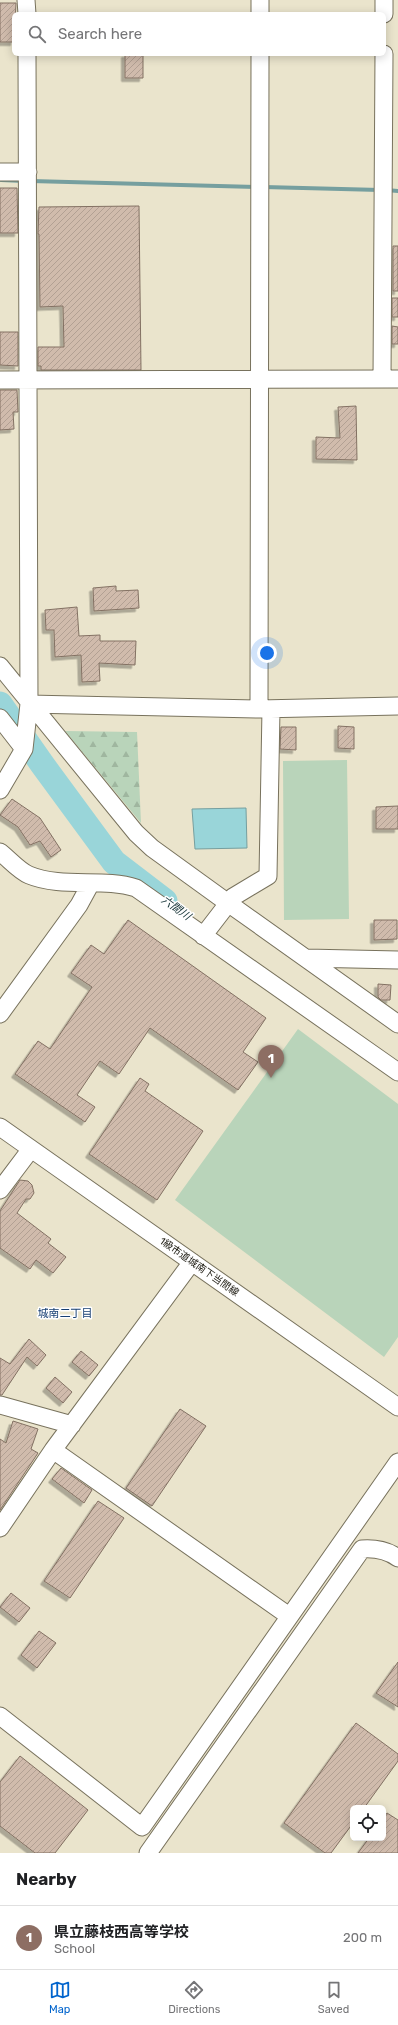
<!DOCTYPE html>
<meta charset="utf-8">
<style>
:root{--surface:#fff;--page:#f2f2f2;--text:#202124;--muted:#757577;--line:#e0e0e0;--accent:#0164cd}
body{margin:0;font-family:Rubik,"Noto Sans JP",sans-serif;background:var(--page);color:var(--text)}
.controls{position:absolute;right:12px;bottom:12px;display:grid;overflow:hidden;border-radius:6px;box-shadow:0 2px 10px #0003}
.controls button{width:36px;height:36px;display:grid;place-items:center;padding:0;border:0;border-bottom:1px solid var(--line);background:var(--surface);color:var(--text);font:20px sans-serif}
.you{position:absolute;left:267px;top:653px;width:14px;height:14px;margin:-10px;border:3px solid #fff;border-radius:50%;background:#1a73e8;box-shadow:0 0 0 6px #1a73e833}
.badge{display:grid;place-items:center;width:26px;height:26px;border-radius:50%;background:var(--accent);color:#fff;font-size:13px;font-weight:700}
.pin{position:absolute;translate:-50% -33px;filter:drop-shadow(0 1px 2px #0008)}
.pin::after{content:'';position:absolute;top:21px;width:14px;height:12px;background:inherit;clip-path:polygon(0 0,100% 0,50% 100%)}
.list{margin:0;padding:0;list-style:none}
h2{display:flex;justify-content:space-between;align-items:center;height:52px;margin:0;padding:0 16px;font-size:17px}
h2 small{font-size:13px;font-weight:400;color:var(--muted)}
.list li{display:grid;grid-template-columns:26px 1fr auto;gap:12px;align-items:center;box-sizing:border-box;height:64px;padding:0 16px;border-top:1px solid var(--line)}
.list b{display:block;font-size:15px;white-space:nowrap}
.list p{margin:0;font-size:13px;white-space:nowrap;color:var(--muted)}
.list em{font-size:13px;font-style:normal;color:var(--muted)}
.icon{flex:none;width:22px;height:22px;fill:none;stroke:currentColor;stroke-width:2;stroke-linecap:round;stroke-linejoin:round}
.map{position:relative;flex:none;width:398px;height:1853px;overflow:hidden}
.search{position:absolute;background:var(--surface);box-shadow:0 2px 10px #0003;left:12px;right:12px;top:12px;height:44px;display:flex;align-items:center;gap:10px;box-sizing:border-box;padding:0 14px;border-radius:6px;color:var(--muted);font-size:15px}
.sheet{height:116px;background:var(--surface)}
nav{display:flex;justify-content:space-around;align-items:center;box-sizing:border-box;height:56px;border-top:1px solid var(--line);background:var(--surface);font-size:11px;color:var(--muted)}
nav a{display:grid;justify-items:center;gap:2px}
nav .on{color:var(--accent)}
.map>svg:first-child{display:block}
.forest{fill:url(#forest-firs)}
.pitch{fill:#b9d4ba}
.water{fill:#99d5d9;stroke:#769f9f}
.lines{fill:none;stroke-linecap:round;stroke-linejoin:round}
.stream{stroke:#769f9f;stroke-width:4}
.river{stroke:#99d5d9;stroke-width:25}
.building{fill:url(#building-hatch);stroke:#837163;filter:url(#shadow)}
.minor-casing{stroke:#78725d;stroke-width:19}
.minor{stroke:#fff;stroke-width:17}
.labels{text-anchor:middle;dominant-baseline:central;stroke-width:3;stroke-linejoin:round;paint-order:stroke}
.street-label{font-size:10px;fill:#242219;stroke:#fff}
.water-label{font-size:11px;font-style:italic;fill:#143235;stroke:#fff}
.neighbourhood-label{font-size:11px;fill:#163e72;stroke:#fff}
</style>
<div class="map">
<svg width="398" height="1853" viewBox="0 0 398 1853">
<defs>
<pattern id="forest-firs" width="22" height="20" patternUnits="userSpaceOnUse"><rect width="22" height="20" fill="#b9d4ba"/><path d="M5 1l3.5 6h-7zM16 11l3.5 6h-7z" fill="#9fb69f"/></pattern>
<pattern id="building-hatch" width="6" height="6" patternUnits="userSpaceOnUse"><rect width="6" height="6" fill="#d0bbac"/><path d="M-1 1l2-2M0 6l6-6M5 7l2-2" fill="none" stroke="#b2a093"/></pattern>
<filter id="shadow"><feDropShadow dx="-3.5" dy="3.5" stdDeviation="0" flood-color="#0004"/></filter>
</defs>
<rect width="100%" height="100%" fill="#eae4cc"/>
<path class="forest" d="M65,731L137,732L141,823Z"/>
<path class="pitch" d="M347,760L349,919L284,920L283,761Z
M298,1029L398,1104V1337L384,1357L175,1200Z"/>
<path class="water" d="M246,808L247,848L195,849L192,809Z"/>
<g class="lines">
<path class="stream" d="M1,180L24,181
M31,181L256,187
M264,187L380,190
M386,190L398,191"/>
<path class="river" d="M0,704L42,764L114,862L165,901"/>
</g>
<path class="building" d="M0,3H16L14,42H0Z
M125,54H143V78H125Z
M0,188H17L18,233H0Z
M139,206L141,370H41V366H38V347H64L63,306L40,307L39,234H38L39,207Z
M393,246H398V291H393Z
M392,298H398V317H392Z
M392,326L398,327V344H392Z
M0,332H18V366L0,365Z
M0,390H17L18,412H13L14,429L0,430Z
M356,406L357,460L316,459V437L340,438L338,407Z
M116,586V591L138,590L139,608L94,611L93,588Z
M77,607L79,636L100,635V641H136L135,665L99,663L100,681L82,682L81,655L55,657L54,630H46L45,610Z
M338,726L354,727V749L338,748Z
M281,727H296V750L280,749Z
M12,799L40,818L61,850L51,857L40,841L30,845L18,827L0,815Z
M398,806V829H376V807Z
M128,920L266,1018L243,1052L258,1062L238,1090L150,1028L119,1074L100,1061L77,1095L95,1107L85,1122L15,1074L38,1041L50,1049L92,987L71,973L91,945L104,954Z
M374,920H397V939L374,940Z
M378,984L391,985L390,1000H381L378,997Z
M140,1078L149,1084L145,1091L203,1131L157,1200L89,1154Z
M20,1180L28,1181L32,1185L34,1193L30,1199H26L17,1213L51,1239L48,1243L66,1257L53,1273L36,1260L30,1269L0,1248V1211Z
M29,1339L46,1355L37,1366L27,1357L2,1395H0V1358L10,1364Z
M81,1351L98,1365L89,1376L72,1362Z
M55,1377L72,1392L63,1403L46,1388Z
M180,1409L206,1426L152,1506L126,1488Z
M13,1421L38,1429L31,1449L38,1453L0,1510V1439L6,1443Z
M61,1468L92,1490L84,1503L52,1479Z
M98,1501L124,1518L70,1598L44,1581Z
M11,1593L30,1608L19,1622L0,1607Z
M39,1631L56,1643L37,1668L21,1655Z
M398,1662V1707L376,1693Z
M356,1723L398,1754V1761L364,1808H353V1823L331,1853H325L284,1823Z
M20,1756L88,1810L55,1853H35L0,1826V1782Z
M387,1813L398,1820V1853H358L369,1838H383V1819Z"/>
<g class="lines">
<g class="minor-casing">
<path id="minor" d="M26,0L27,14
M260,0V14
M384,14V0
M0,172H28
M382,379L384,54
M0,380L398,379
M0,666L136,833L152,848L228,903L398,1024
M29,704L259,709L398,706
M259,709L260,54
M0,718L24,749
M0,790L24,749L29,704L27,54
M0,852C9,859 19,871 29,875C63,889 103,877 136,888L398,1072
M203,936L233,897L268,876L271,709
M306,958L398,960
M0,1014L79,905L91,883
M0,1127L398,1407
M0,1190L31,1149
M0,1405L72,1425
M53,1450L289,1616
M0,1528L53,1450L192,1262
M0,1716L142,1827L398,1462
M148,1853L362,1549C376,1548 387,1550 398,1558"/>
</g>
<use href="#minor" class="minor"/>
</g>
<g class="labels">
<g class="street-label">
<text transform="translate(199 1267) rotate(35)">1級市道城南下当間線</text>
</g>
<g class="water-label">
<text transform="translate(176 908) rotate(36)">六間川</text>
</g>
<g class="neighbourhood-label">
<text x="65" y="1313">城南二丁目</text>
</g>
</g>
</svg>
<div class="controls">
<button><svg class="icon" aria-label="locate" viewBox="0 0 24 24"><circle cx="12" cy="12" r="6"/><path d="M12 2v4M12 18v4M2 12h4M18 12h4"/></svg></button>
</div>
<div class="you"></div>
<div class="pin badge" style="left:271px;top:1078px;background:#8d6e63">1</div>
<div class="search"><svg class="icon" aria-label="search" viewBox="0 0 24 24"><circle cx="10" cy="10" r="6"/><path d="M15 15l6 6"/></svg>Search here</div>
</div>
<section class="sheet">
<h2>Nearby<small></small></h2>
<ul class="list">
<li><span class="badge" style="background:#8d6e63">1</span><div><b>県立藤枝西高等学校</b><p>School</p></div><em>200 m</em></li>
</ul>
</section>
<nav>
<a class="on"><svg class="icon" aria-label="map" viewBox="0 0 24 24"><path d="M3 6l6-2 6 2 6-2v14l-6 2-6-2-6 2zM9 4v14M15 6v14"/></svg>Map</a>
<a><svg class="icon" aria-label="directions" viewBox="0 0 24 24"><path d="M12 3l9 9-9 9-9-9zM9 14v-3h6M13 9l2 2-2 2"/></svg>Directions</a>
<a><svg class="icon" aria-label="saved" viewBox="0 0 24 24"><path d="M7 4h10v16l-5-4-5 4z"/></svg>Saved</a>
</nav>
